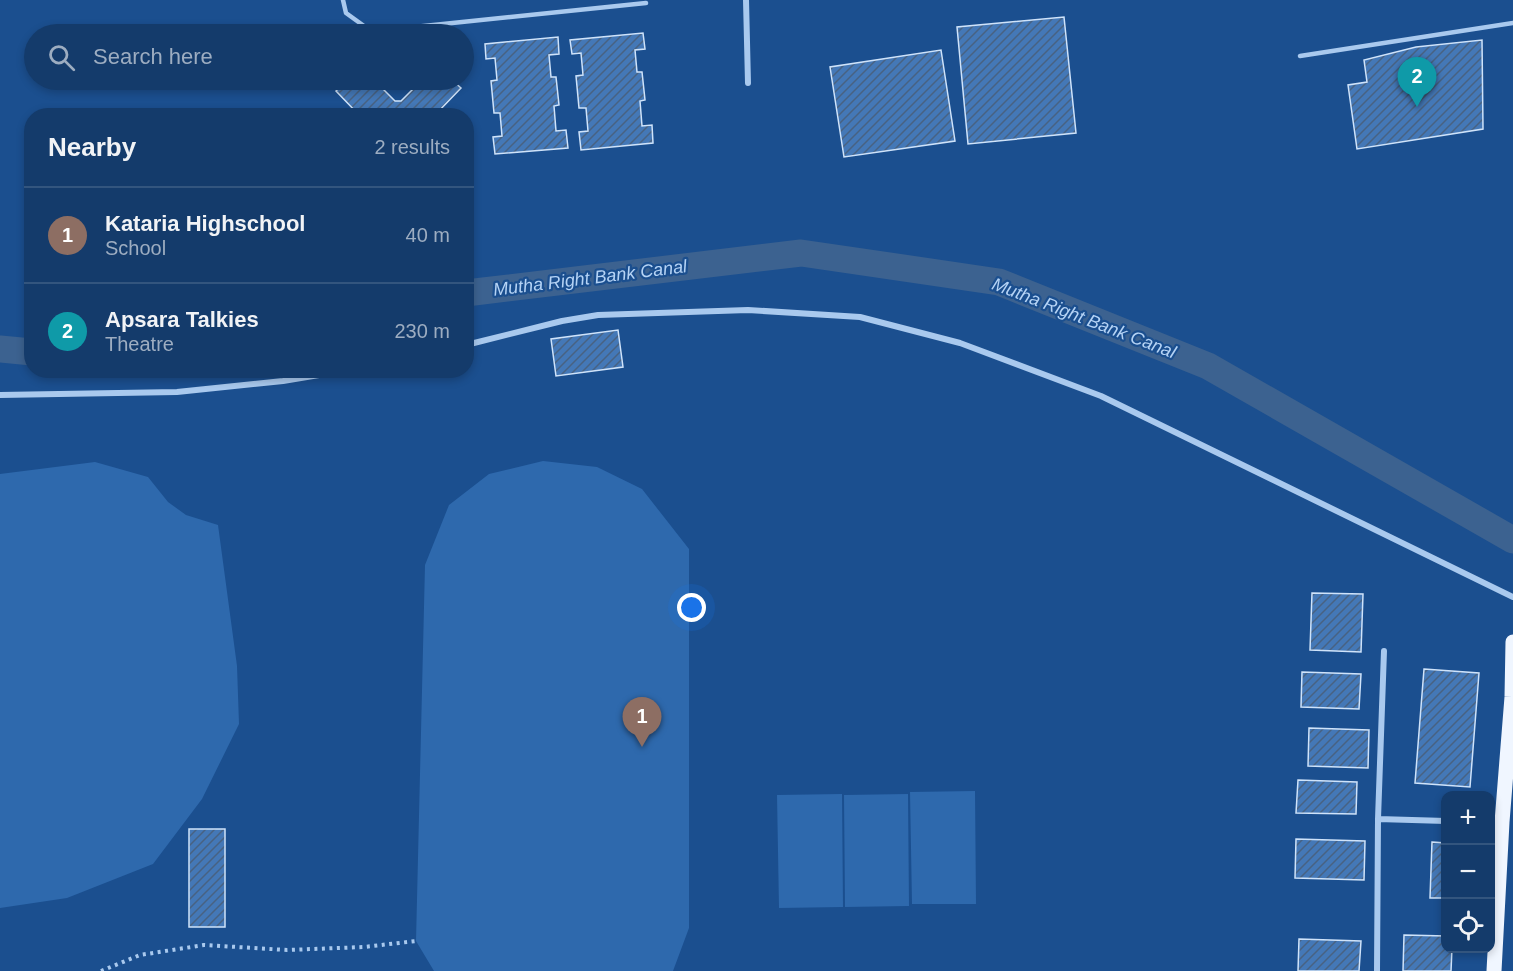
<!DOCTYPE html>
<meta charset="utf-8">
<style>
:root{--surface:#143b6b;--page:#214673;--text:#f1f3f6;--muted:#9dadc1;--line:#33557e;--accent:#8bbbb9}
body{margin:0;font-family:Arial,sans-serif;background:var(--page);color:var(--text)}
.controls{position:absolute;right:18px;bottom:18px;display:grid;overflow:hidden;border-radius:12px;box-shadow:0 3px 9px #0003}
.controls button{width:54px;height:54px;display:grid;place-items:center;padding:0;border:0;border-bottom:2px solid var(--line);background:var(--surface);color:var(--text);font:30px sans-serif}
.you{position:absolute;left:692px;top:608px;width:21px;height:21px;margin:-15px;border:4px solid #fff;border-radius:50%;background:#1a73e8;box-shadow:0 0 0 9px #1a73e833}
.badge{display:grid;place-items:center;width:39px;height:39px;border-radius:50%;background:var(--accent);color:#fff;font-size:20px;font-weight:700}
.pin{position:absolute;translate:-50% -50px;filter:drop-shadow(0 2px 3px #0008)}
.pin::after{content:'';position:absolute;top:32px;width:21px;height:18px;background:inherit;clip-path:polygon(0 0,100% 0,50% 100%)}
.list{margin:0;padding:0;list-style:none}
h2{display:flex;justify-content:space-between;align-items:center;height:78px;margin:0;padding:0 24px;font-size:26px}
h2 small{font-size:20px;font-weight:400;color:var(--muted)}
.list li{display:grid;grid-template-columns:39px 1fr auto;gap:18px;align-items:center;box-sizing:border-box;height:96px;padding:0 24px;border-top:2px solid var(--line)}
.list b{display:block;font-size:22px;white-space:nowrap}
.list p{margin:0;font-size:20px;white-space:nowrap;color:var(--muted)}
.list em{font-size:20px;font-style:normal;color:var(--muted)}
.icon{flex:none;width:33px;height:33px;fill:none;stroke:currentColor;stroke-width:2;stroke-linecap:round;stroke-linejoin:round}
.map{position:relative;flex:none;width:1513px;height:971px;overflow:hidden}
.search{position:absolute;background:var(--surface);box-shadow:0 3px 9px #0003;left:24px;top:24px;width:450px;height:66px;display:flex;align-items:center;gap:15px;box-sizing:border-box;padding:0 21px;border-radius:33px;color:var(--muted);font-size:22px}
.panel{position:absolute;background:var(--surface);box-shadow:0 3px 9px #0003;left:24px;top:108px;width:450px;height:270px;border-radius:24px}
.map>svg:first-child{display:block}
.pitch{fill:#2e69ad}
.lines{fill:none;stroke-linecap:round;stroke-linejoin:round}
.canal{stroke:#3c6290;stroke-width:27}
.building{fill:url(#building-hatch);stroke:#cfe3fa;stroke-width:1.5}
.path{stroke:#a9c9ee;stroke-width:4;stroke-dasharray:3 4.5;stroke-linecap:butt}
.lane{stroke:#a9c9ee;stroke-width:4.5}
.street{stroke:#a9c9ee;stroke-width:6}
.primary{stroke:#f0f6ff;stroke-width:15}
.labels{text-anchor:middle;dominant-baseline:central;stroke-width:4.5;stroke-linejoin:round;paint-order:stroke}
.water-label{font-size:18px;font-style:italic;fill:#b5d3f5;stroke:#1b4f8f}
</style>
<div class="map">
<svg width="1513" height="971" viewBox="0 0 1513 971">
<defs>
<pattern id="building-hatch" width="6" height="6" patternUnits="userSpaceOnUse" patternTransform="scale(1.5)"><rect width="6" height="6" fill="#4478b7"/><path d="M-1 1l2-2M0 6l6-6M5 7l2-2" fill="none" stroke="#486282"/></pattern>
</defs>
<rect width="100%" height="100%" fill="#1b4f8f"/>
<path class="pitch" d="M543,461L597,467L642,489L689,549V928L673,971H434L416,941L425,565L449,505L489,474Z
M95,462L148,477L168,502L186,515L218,525L237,666L239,724L202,799L153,864L67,898L0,908V474Z
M975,791L976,904H912L910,792Z
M842,794L843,907L779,908L777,795Z
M908,794L909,906L845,907L844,795Z"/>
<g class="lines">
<path class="canal" d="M466,293L801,253L999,282L1208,366L1513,540
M0,349L32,352"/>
</g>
<path class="building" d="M1064,17L1076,133L968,144L957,27Z
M643,33L645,49L635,50L637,72H642L645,100L640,101L642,126L652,125L653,143L581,150L579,132L588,131L586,108H579L576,76L583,75L581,53L572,54L570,40Z
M558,37L559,54L549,55L551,77H556L559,105L554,106L556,131L566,130L568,148L495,154L493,137L502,136L500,113H494L491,81L497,80L495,58L486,59L485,44Z
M1482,40L1483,129L1357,149L1348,85L1367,82L1364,60L1416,47Z
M941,50L955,141L844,157L830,67Z
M348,80H374L395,101H401L422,80H452L461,88L434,116H360L336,91Z
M618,330L623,367L556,376L551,339Z
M1312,593L1363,594L1361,652L1310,650Z
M1424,669L1479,673L1470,787L1415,783Z
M1302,672L1361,674L1359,709L1301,707Z
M1309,728L1369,730L1368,768L1308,766Z
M1298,780L1357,782L1356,814L1296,813Z
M189,829H225V927H189Z
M1296,839L1365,841L1364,880L1295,878Z
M1432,842L1446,843V898H1430Z
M1404,935L1446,936V948H1452L1451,971H1403Z
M1299,939L1361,941L1359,971H1298Z"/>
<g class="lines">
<path class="path" d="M101,971L140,955L204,945L287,950L364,947L416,941"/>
<path class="lane" d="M343,0L346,13L364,26L385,32L414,27L646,3
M1300,56L1513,23"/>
<path class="street" d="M746,0L748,83
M466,345L562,321L598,315L748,310L860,317L960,343L1101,396L1513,597
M0,395L177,392L283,381L349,370
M1378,819L1446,821
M1377,971L1378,819L1384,651"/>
<path class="primary" d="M1494,971L1502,822L1512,697L1513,642"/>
</g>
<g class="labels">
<g class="water-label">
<text transform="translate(590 278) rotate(-7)">Mutha Right Bank Canal</text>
<text transform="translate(1084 318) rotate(21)">Mutha Right Bank Canal</text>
</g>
</g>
</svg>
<div class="controls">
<button>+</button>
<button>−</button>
<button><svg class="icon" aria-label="locate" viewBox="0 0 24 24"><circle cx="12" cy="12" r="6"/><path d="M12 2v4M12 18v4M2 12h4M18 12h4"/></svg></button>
</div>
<div class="you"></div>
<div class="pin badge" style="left:642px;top:747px;background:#8d6e63">1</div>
<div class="pin badge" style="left:1417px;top:107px;background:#0f9aa8">2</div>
<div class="search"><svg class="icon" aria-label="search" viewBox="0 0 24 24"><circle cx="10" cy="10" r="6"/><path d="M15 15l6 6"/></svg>Search here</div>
<section class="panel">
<h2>Nearby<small>2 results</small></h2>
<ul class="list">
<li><span class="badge" style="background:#8d6e63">1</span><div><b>Kataria Highschool</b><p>School</p></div><em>40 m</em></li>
<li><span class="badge" style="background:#0f9aa8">2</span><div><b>Apsara Talkies</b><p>Theatre</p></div><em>230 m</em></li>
</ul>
</section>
</div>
